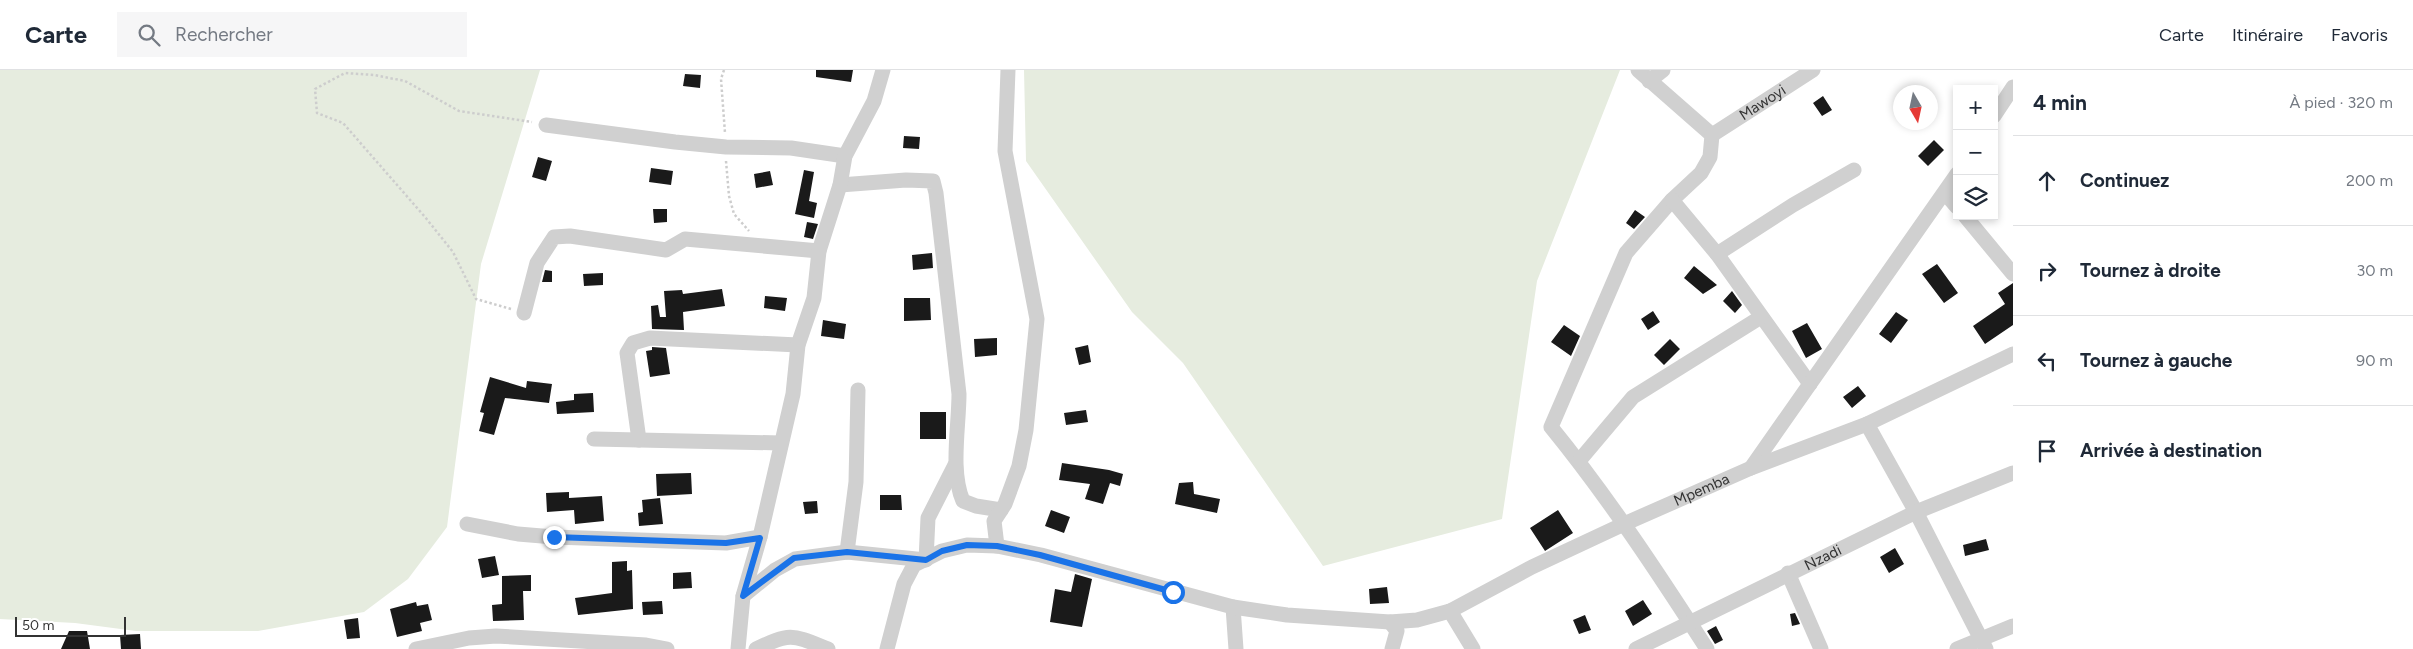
<!DOCTYPE html>
<html lang="fr">
<meta charset="utf-8">
<style>
:root{--surface:#fff;--page:#f6f6f7;--text:#1f2937;--muted:#747a83;--line:#e0e1e3}
body{margin:0;font-family:Figtree,sans-serif;background:var(--page);color:var(--text)}
.controls{position:absolute;right:15px;top:15px;display:grid;overflow:hidden;border-radius:0px;box-shadow:0 2px 8px #0003}
.controls button{width:45px;height:45px;display:grid;place-items:center;padding:0;border:0;border-bottom:1px solid var(--line);background:var(--surface);color:var(--text);font:25px sans-serif}
.compass{position:absolute;left:1893px;top:15px;width:45px;height:45px;border-radius:50%;background:var(--surface);box-shadow:0 2px 8px #0003;rotate:171deg}
.scale{position:absolute;left:15px;bottom:12px;width:111px;box-sizing:border-box;padding-left:5px;border:2px solid #333;border-top:0;font-size:14px;line-height:18px;white-space:nowrap;color:#333;-webkit-text-stroke:4px #fff;paint-order:stroke}
.stop{position:absolute;width:15px;height:15px;margin:-11px;border:4px solid #1a73e8;border-radius:50%;background:#fff}
.stop.end{background:#1a73e8;border-color:#fff;box-shadow:0 1px 5px #0008}
.list{margin:0;padding:0;list-style:none}
h2{display:flex;justify-content:space-between;align-items:center;height:65px;margin:0;padding:0 20px;font-size:21px}
h2 small{font-size:16px;font-weight:400;color:var(--muted)}
.list li{display:grid;grid-template-columns:32px 1fr auto;gap:15px;align-items:center;box-sizing:border-box;height:90px;padding:0 20px;border-top:1px solid var(--line)}
.list b{display:block;font-size:19px;white-space:nowrap}
.list em{font-size:16px;font-style:normal;color:var(--muted)}
.icon{flex:none;width:28px;height:28px;fill:none;stroke:currentColor;stroke-width:2;stroke-linecap:round;stroke-linejoin:round}
.map{position:relative;flex:none;width:2013px;height:579px;overflow:hidden}
header{display:flex;align-items:center;gap:30px;box-sizing:border-box;height:70px;padding:0 25px;background:var(--surface);border-bottom:1px solid var(--line)}
header strong{font-size:24px}
nav{display:flex;gap:28px;margin-inline-start:auto;font-size:18px}
.search{width:350px;height:45px;background:var(--page);display:flex;align-items:center;gap:12px;box-sizing:border-box;padding:0 18px;border-radius:0px;color:var(--muted);font-size:19px}
main{display:flex}
aside{flex:1;background:var(--surface)}
.map>svg:first-child{display:block}
.green{fill:#e6ecdf}
.building{fill:#1a1a1a}
.lines{fill:none;stroke-linecap:round;stroke-linejoin:round}
.path{stroke:#cdcdcd;stroke-width:2.5;stroke-dasharray:2.5 2.5;stroke-linecap:butt}
.street{stroke:#d0d0d0;stroke-width:15}
.route{stroke:#1a73e8;stroke-width:6}
.labels{text-anchor:middle;dominant-baseline:central;stroke-width:5;stroke-linejoin:round;paint-order:stroke}
.street-label{font-size:15px;fill:#333;stroke:#fff}
</style>
<header>
<strong>Carte</strong>
<div class="search"><svg class="icon" aria-label="search" viewBox="0 0 24 24"><circle cx="10" cy="10" r="6"/><path d="M15 15l6 6"/></svg>Rechercher</div>
<nav><a>Carte</a><a>Itinéraire</a><a>Favoris</a></nav>
</header>
<main>
<div class="map">
<svg width="2013" height="579" viewBox="0 0 2013 579">
<rect width="100%" height="100%" fill="#fff"/>
<path class="green" d="M0,0H540L481,194L447,457L408,509L364,542L258,561H136L75,553L0,549Z
M1024,0H1620L1537,211L1502,449L1323,496L1183,293L1132,242L1026,91Z"/>
<path class="building" d="M816,0H853L851,12L816,7Z
M685,4L701,5L700,18L683,16Z
M1823,26L1832,40L1822,46L1813,33Z
M904,66L920,67L919,79L903,78Z
M1934,70L1944,80L1928,96L1918,86Z
M538,87L552,91L546,111L532,107Z
M651,98L673,101L671,115L649,112Z
M804,100L814,102L809,131L817,133L814,148L795,144Z
M770,101L773,115L756,118L754,104Z
M653,139H667V152L654,153Z
M1635,140L1645,147L1634,159L1626,153Z
M807,152L818,154L813,169L804,167Z
M932,183L933,198L913,200L912,185Z
M1937,194L1958,223L1944,233L1922,204Z
M1694,196L1717,215L1703,224L1684,208Z
M545,200L552,201V212H542Z
M603,203V215L584,216L583,204Z
M2013,213V255L1985,274L1973,256L2005,234L1998,223Z
M722,219L725,236L683,242L684,260L652,259L651,236L658,235L660,247H666L664,221L682,220L683,224Z
M1732,221L1742,235L1735,243L1723,231Z
M765,226L787,228L785,241L764,238Z
M904,228H930L931,250L904,251Z
M1653,241L1660,252L1648,260L1641,249Z
M1896,242L1908,250L1891,273L1879,264Z
M823,250L846,254L844,269L821,266Z
M1807,253L1822,279L1806,288L1792,261Z
M1564,255L1580,266L1571,286L1551,272Z
M997,268V285L975,287L974,269Z
M1670,269L1680,279L1664,295L1654,285Z
M1088,275L1091,292L1079,295L1075,278Z
M652,277L666,278L670,304L650,307L646,281L652,280Z
M490,307L526,318L527,311L552,314L549,333L505,328L494,365L479,361L484,343L480,342Z
M1858,316L1866,326L1852,338L1843,327Z
M593,323L594,342L557,344L556,332L574,330V324Z
M1086,340L1088,352L1066,355L1064,343Z
M920,342H946V369H920Z
M1062,393L1109,400L1123,404L1120,416L1110,413L1103,434L1085,429L1090,414L1059,410Z
M691,403L692,424L657,426L656,404Z
M1193,412L1194,424L1220,429L1217,443L1175,434L1179,413Z
M569,422V428L602,426L604,451L575,454L574,440L547,442L546,423Z
M880,425H901L902,440H880Z
M660,428L663,454L639,456L638,443L643,442L642,430Z
M817,431L818,443L805,444L803,432Z
M1051,440L1070,447L1064,463L1045,456Z
M1558,440L1573,463L1545,481L1530,458Z
M1986,469L1989,480L1965,486L1963,475Z
M1895,478L1904,494L1889,503L1880,487Z
M495,486L499,505L482,508L478,489Z
M627,491V501L632,500L633,539L578,545L575,528L612,523V492Z
M691,502L692,518L673,519V503Z
M1075,504L1092,509L1082,557L1050,552L1055,519L1071,522Z
M531,505V521H523L524,550L493,551L492,535L502,534V506Z
M1387,517L1389,533L1370,534L1369,519Z
M1643,530L1652,544L1633,556L1625,541Z
M662,531L663,544L643,545L642,532Z
M416,532L417,536L428,534L432,550L420,553L422,561L397,567L390,539Z
M1795,543L1800,554L1792,556L1790,544Z
M1585,545L1591,560L1579,564L1573,550Z
M358,548L360,568L347,569L344,550Z
M1716,556L1723,570L1715,574L1707,561Z
M69,561H87L90,579H61Z
M140,564L141,579H121L120,565Z"/>
<g class="lines">
<path class="path" d="M724,0L721,9L725,63
M726,91L729,126L734,144L749,161
M511,239L476,229L453,182L425,147L343,53L317,43L315,19L345,3L374,5L405,11L459,41L532,52"/>
<g class="street">
<path d="M1638,0L1712,65L1710,87L1701,103L1672,130L1626,183L1551,357C1608,427 1658,503 1707,579"/>
<path d="M1649,11L1663,0"/>
<path d="M1994,46L2013,17"/>
<path d="M546,55L675,72L726,77L791,78L845,86"/>
<path id="s1" d="M1712,65L1813,0"/>
<path d="M840,115L906,110L933,111L936,123L959,324C959,357 950,401 963,431L976,436L1001,440"/>
<path d="M1945,123L1957,137"/>
<path d="M1672,130L1717,184L1810,314"/>
<path d="M1965,146L2013,204"/>
<path d="M1717,184L1793,135L1854,100"/>
<path d="M524,243L537,193L554,167L570,166L666,180L685,169L819,181"/>
<path d="M1867,354L1916,442L1986,579"/>
<path d="M594,369L781,373"/>
<path d="M639,370L627,283L633,273L650,268L798,275"/>
<path d="M1579,391L1633,327L1761,247"/>
<path d="M1751,398L1957,104"/>
<path d="M467,454L518,464L554,467L726,473L760,467"/>
<path d="M997,476L994,451L1005,434L1019,396L1026,360L1037,249L1005,81L1008,0"/>
<path d="M847,482L856,412L858,320"/>
<path d="M1788,503L1821,579"/>
<path d="M743,526L775,500L795,489L847,482L926,490L928,448L955,395"/>
<path d="M1233,537L1236,579"/>
<path d="M1450,541L1473,579"/>
<path d="M1390,552L1397,561L1392,579"/>
<path d="M416,579L469,568L496,566L646,575L667,579"/>
<path d="M738,579L743,526L760,467L793,324L798,275L814,228L819,181L840,115L845,86L874,31L883,0"/>
<path d="M756,579C791,562 793,565 828,579"/>
<path id="s2" d="M887,579L904,514L914,495L942,481L967,475L997,476L1041,485L1233,537L1287,545L1390,552L1417,550L1450,541L1532,497L1624,454L1751,398L1867,354L2013,284"/>
<path id="s3" d="M1636,579L1916,442L2013,403"/>
<path d="M1957,579L2013,556"/>
</g>
</g>
<g class="lines">
<path class="route" d="M554,467L726,473L760,468L743,526L794,488L847,482L926,490L942,481L967,475L997,476L1040,485L1173,522"/>
</g>
<g class="labels">
<g class="street-label">
<text stroke="none"><textPath href="#s1" startOffset="60">Mawoyi</textPath></text>
<text stroke="none"><textPath href="#s2" startOffset="918">Mpemba</textPath></text>
<text stroke="none"><textPath href="#s3" startOffset="208">Nzadi</textPath></text>
</g>
</g>
</svg>
<div class="controls">
<button>+</button>
<button>−</button>
<button><svg class="icon" aria-label="layers" viewBox="0 0 24 24"><path d="M12 4l9 5-9 5-9-5zM3 14l9 5 9-5"/></svg></button>
</div>
<svg class="compass" viewBox="-18 -18 36 36"><path d="M0-13l5 13h-10z" fill="#e53935"/><path d="M0 13l5-13h-10z" fill="#747a83"/></svg>
<div class="scale">50 m</div>
<div class="stop" style="left:1173px;top:522px"></div>
<div class="stop end" style="left:554px;top:467px"></div>
</div>
<aside>
<h2>4 min<small>À pied · 320 m</small></h2>
<ul class="list">
<li><svg class="icon" aria-label="ahead" viewBox="0 0 24 24"><path d="M12 20V5M6 11l6-6 6 6"/></svg><div><b>Continuez</b></div><em>200 m</em></li>
<li><svg class="icon" aria-label="right" viewBox="0 0 24 24"><path d="M7 20v-9h11M14 6l5 5-5 5"/></svg><div><b>Tournez à droite</b></div><em>30 m</em></li>
<li><svg class="icon" aria-label="left" viewBox="0 0 24 24"><path d="M17 20v-9H6M10 6l-5 5 5 5"/></svg><div><b>Tournez à gauche</b></div><em>90 m</em></li>
<li><svg class="icon" aria-label="arrive" viewBox="0 0 24 24"><path d="M6 21V4h12l-3 4 3 4H6"/></svg><div><b>Arrivée à destination</b></div></li>
</ul>
</aside>
</main>
